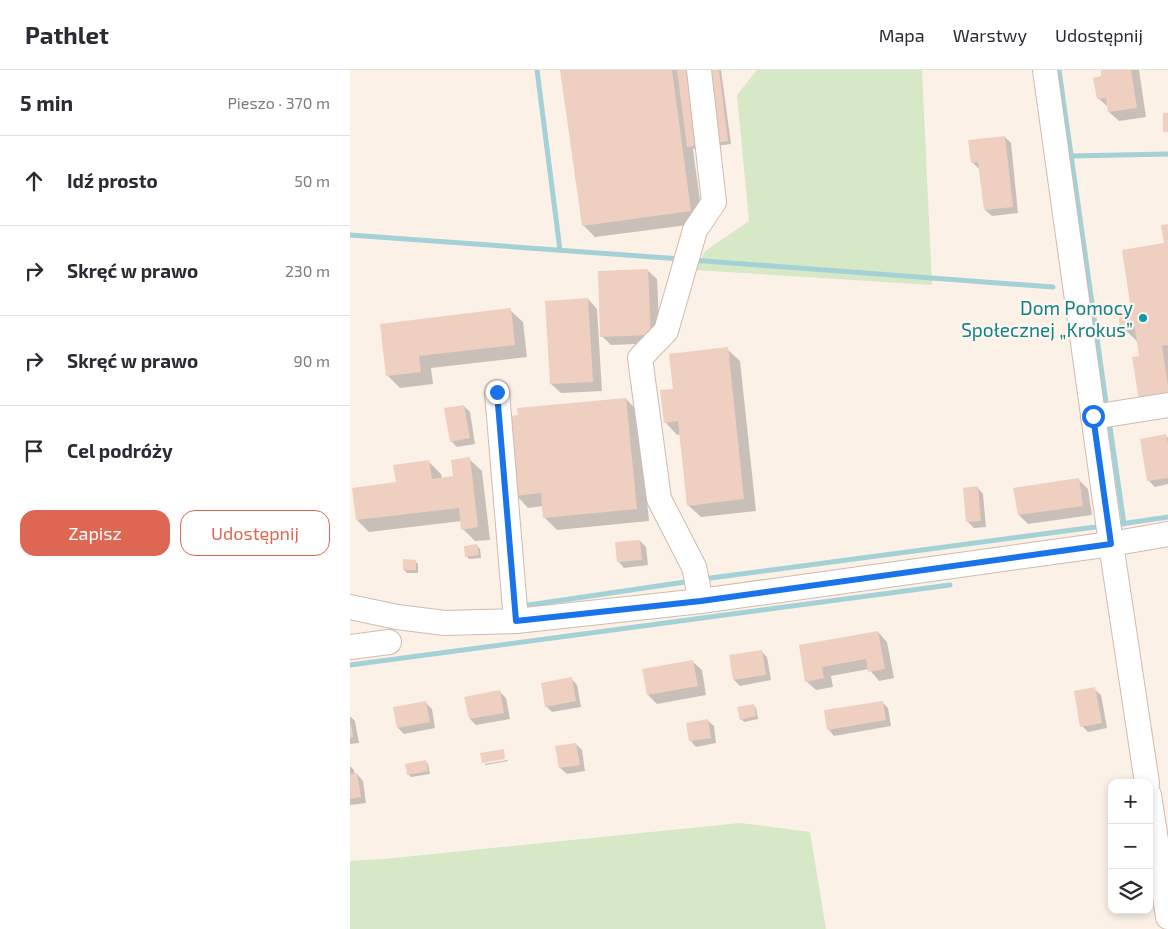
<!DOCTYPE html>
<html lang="pl">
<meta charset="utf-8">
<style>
:root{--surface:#fff;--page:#f2f2f3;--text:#2b2b33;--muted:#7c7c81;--line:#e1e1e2;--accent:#de6753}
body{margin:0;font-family:"Exo 2",sans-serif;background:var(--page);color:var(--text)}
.controls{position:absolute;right:15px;bottom:15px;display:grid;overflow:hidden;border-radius:10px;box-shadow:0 2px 8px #0003}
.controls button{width:45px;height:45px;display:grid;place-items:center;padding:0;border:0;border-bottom:1px solid var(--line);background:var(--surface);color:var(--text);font:25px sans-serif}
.stop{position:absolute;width:15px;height:15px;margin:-11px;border:4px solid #1a73e8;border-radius:50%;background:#fff}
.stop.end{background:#1a73e8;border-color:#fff;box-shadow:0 1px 5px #0008}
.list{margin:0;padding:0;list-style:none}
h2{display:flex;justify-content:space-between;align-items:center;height:65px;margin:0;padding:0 20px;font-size:21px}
h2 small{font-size:16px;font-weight:400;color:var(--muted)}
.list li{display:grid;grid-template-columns:32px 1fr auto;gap:15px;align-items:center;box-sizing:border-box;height:90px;padding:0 20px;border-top:1px solid var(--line)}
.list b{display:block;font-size:19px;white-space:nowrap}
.list em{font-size:16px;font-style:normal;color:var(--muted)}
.actions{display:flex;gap:10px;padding:15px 20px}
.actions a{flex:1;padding:11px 0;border:1px solid var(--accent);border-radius:15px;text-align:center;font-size:18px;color:var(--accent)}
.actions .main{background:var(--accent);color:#fff}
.icon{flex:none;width:28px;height:28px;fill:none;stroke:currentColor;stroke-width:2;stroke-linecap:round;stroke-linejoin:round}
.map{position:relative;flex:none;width:818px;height:859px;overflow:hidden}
header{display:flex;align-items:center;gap:30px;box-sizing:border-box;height:70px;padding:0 25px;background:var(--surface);border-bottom:1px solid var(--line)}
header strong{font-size:24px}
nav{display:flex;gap:28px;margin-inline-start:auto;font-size:18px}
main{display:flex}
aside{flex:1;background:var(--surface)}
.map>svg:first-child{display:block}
.green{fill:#d6e8c6}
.shadow{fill:#0003}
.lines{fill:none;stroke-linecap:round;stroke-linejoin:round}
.stream{stroke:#a3d1d5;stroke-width:5}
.building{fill:#efcfc0}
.minor-casing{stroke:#cebbb0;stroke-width:26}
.minor{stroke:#fff;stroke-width:24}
.route{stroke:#1a73e8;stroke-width:6}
.culture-dot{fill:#0f9aa8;stroke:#fef6ed;stroke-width:2}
.labels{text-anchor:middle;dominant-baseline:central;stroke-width:4.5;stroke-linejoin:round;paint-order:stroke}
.culture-label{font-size:19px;fill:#0d838f;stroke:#fef6ed;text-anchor:end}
</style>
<header>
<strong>Pathlet</strong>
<nav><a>Mapa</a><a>Warstwy</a><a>Udostępnij</a></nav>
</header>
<main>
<aside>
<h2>5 min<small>Pieszo · 370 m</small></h2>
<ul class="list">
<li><svg class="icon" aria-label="ahead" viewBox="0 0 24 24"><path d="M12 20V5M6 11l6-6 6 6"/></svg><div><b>Idź prosto</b></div><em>50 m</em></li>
<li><svg class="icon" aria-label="right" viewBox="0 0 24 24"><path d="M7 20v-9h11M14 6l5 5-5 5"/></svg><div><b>Skręć w prawo</b></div><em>230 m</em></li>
<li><svg class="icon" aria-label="right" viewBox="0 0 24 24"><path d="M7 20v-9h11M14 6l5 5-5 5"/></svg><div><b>Skręć w prawo</b></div><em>90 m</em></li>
<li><svg class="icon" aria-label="arrive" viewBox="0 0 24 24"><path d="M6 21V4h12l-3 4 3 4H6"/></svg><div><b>Cel podróży</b></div></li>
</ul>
<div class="actions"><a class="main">Zapisz</a><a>Udostępnij</a></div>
</aside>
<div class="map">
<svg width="818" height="859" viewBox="0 0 818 859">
<rect width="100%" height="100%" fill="#fbf1e7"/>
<path class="green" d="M407,0H572L582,215L346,200L355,181L399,151L387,25Z
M390,753L460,762L476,859H0V791L34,789Z"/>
<path class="shadow" d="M213,0H371L381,74L343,79L353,153L245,167L233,155Z
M752,0H789L796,47L769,51L759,42V38L748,28L753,7Z
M655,67L661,73L668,143L642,146L635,140L630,98H628L622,92Z
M818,155V346L791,287L789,273L771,256L783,240L815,174Z
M297,200L307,209L310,273L261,275L252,266Z
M238,229L247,239L252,321L211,323L201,314Z
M160,240L173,252L177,287L81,298L83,314L50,318L38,306L32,255Z
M377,279L390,291L406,441L351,447L338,435L331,364L327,365L315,352L324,320Z
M276,329L288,341L299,451L207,460L194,447L193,436L178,438L166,425Z
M114,336L120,342L125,374L107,377L101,371Z
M816,366L818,368V414L805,417L799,411Z
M119,389L132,401L140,470L125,471L113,459L112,451L19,462L7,450L3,419L47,413L79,392L91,404L92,409L105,407Z
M728,409L738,419L742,445L678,454L669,445L665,419Z
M627,417L633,424L636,457L624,458L618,452Z
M290,471L296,477L298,495L274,498L268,491Z
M127,476L130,479L131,488L119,489L116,486Z
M65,491L68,494V503H57L54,500Z
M528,562L537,572L544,608L529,611L519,599L481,606L483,617L466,620L456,611L450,576Z
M411,581L417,587L421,610L390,616L384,610Z
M342,591L352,600L356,625L307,634L298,625Z
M221,608L227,615L231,637L202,642L196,636Z
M744,619L751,625L757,658L738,662L732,656Z
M150,622L156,628L160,649L126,655L120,649Z
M532,632L538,638L541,656L484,666L478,659Z
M76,633L82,639L85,658L54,664L48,658L44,638Z
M404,636L406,638L408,649L394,652L391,649Z
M0,646L5,651L9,673L0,674Z
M357,650L364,656L366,673L346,677L340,670Z
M226,674L232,680L235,701L217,704L210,698Z
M157,690L158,691L136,695L134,694Z
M76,692L78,694L80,704L61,707L58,704Z
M0,696L4,700L5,705L7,704L13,711L16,733L0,735Z"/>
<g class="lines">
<path class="stream" d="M187,0L210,180
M709,0L757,339
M721,86L818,84
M0,165L331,189
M342,190L703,217
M759,350L774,454
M764,455L818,447
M353,509L753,456
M172,536L342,511
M0,595L600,515"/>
</g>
<path class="building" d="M210,0H322L341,141L232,156Z
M327,0H369L378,71L337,77Z
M751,0H781L787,38L758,42L756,28L747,29L743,8L751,6Z
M813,43H818V62H813Z
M655,66L663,137L634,140L628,92L621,93L618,70Z
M818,154V275L812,276L818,316V326L789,331L782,287L789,286L784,254L770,257L768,241L781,239L772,180L814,173L811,155Z
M298,199L301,265L250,267L248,201Z
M238,228L243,312L200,314L195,231Z
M161,238L165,275L69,286L71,302L36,306L30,254Z
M378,277L394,429L337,436L328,351L314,353L310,320L323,319L319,284Z
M276,328L287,439L193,448L191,423L164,426L157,346L168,345L167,338Z
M114,335L120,368L100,372L94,338Z
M816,364L818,374V408L797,411L790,369Z
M120,387L128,457L111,460L109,438L6,450L2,418L46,412L43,395L79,390L82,409L103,406L101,390Z
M729,408L733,436L668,445L663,418Z
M628,416L631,451L616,452L613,418Z
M290,470L292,490L267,492L265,472Z
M127,474L129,485L115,487L114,476Z
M53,489L66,490V500H53Z
M528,561L535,599L518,602L516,589L472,597L474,608L455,612L449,575Z
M412,580L416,605L383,610L379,585Z
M343,590L348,616L297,625L292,599Z
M222,607L226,631L195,637L191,613Z
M745,617L752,653L730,657L724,621Z
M150,620L154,643L119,649L114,627Z
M76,631L80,652L47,658L43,637Z
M533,631L536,650L477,660L474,640Z
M404,634L406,646L390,650L387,637Z
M358,649L361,668L339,671L336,653Z
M1,654L3,667L0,668V655Z
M226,673L230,695L209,698L205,676Z
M154,679L155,689L132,693L130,683Z
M76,690L78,701L57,705L55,694Z
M7,703L11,727L0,729V704Z"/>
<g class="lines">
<g class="minor-casing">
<path id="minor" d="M349,0L364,132L345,160L316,261L290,288L309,429L344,497L351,531
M695,0L761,474L797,713
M147,322L166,551
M743,347L818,335
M0,537L47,547L95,553L166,551L351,531L761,474L818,464
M0,577L39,572
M799,725L818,847"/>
</g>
<use href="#minor" class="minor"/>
</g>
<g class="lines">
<path class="route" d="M147,322L166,551L351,531L761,474L743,346"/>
</g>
<circle class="culture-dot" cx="793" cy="248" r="5"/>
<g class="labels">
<g class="culture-label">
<text x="783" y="237">Dom Pomocy<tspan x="783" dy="22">Społecznej „Krokus”</tspan></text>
</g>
</g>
</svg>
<div class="controls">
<button>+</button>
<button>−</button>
<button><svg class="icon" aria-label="layers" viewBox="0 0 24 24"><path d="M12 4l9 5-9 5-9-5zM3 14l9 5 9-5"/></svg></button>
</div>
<div class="stop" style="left:743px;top:346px"></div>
<div class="stop end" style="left:147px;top:322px"></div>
</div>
</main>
